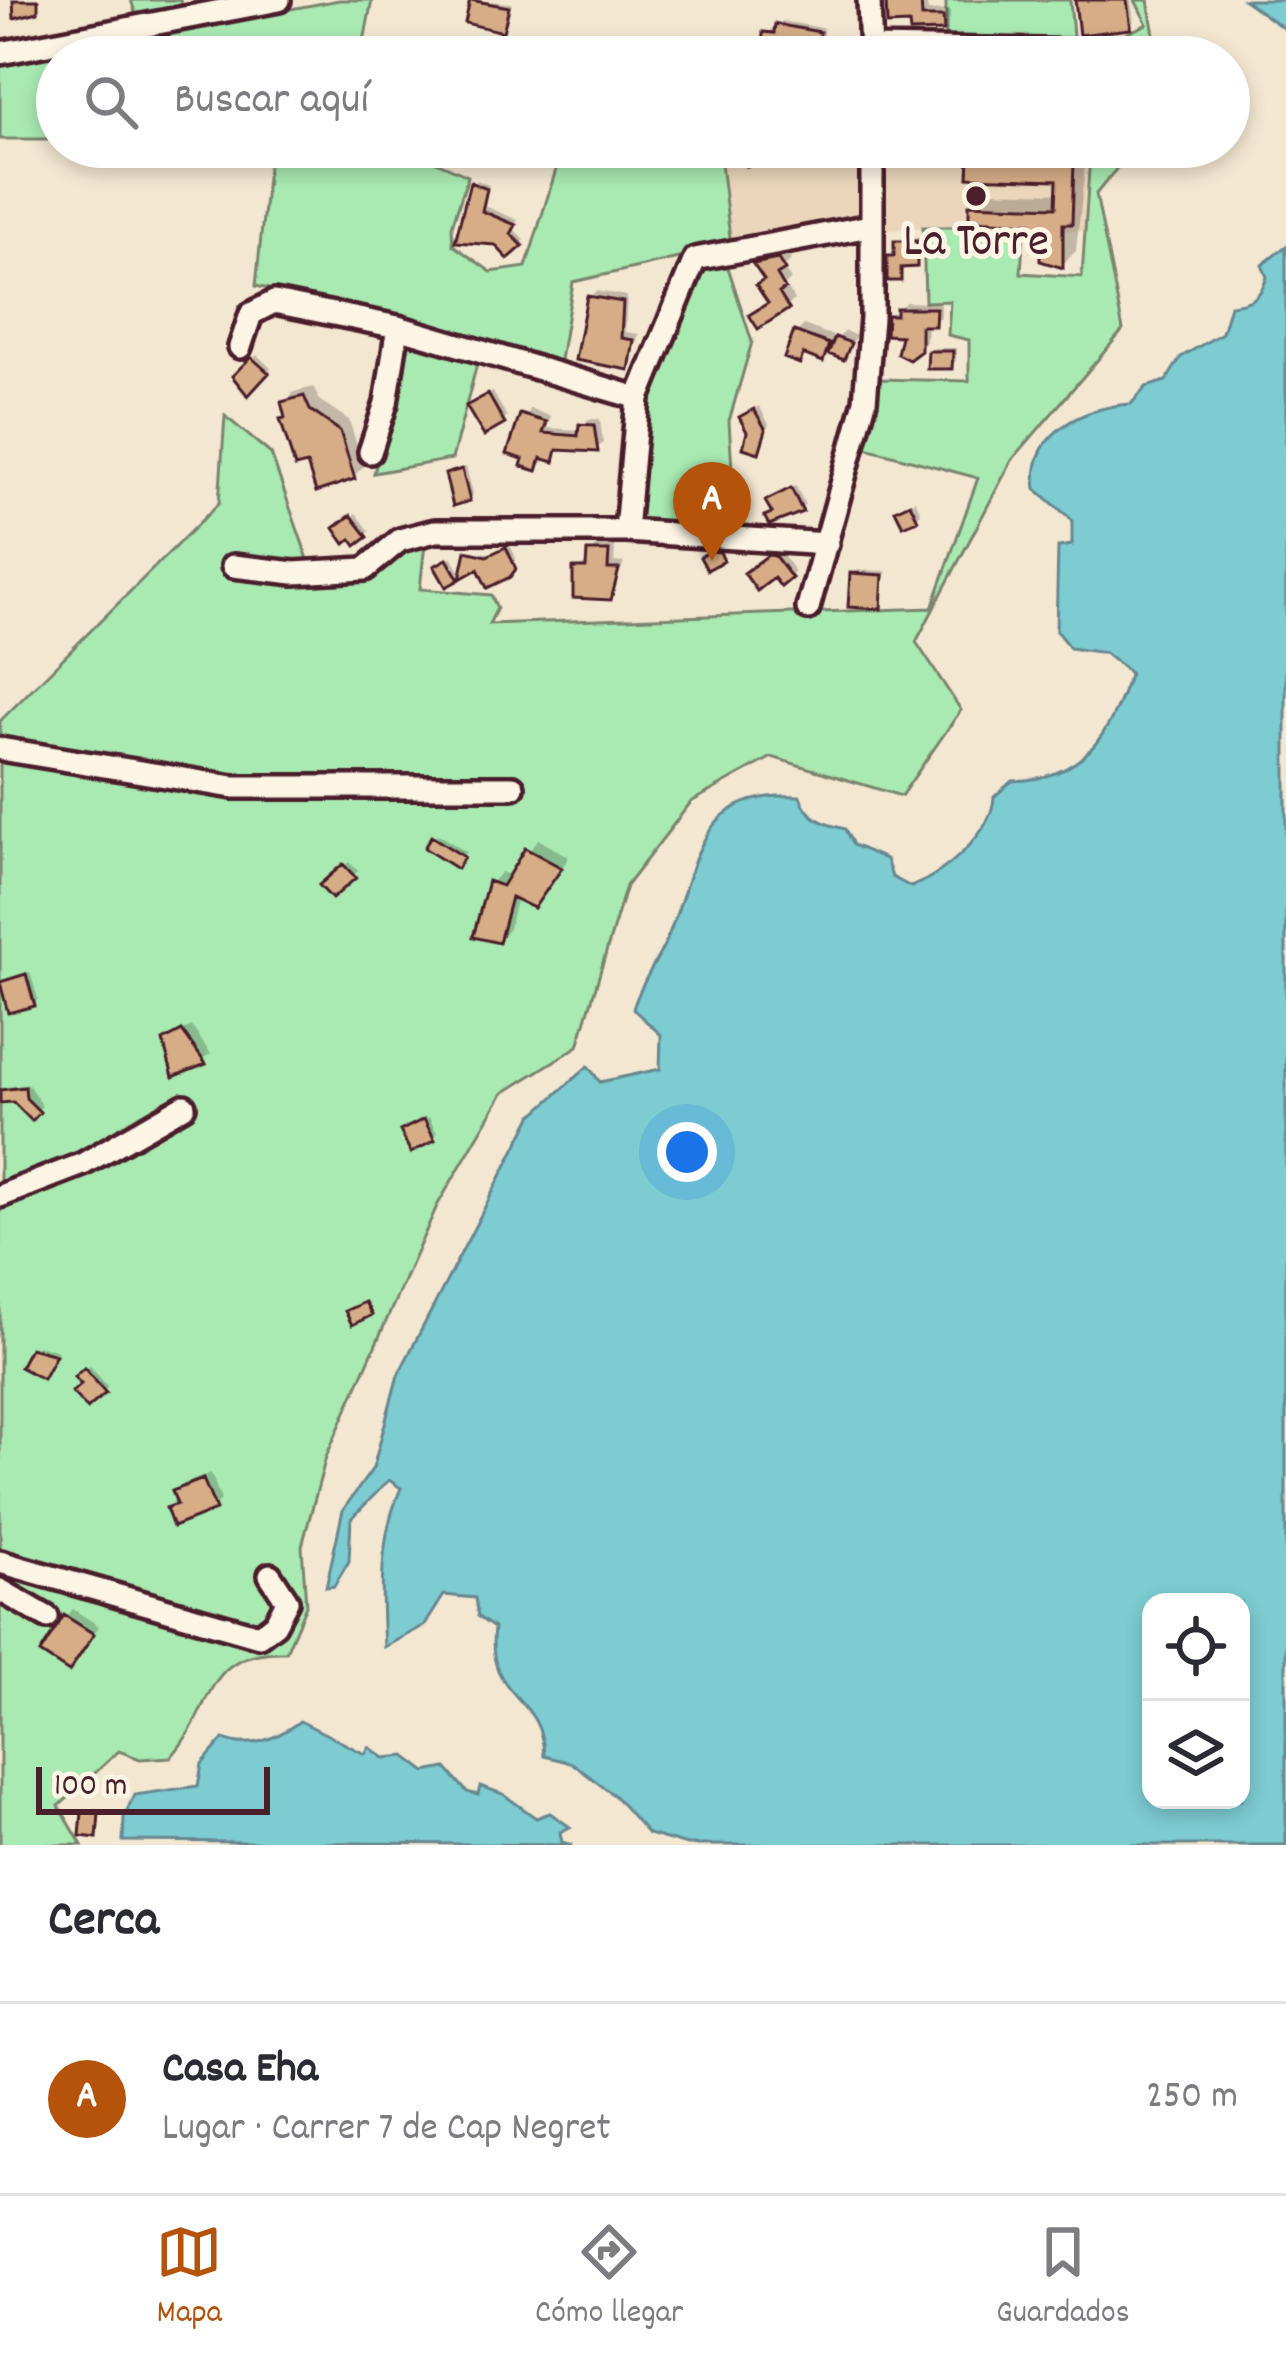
<!DOCTYPE html>
<html lang="es">
<meta charset="utf-8">
<style>
:root{--surface:#fff;--page:#f2f2f3;--text:#2b2b33;--muted:#7c7c81;--line:#e1e1e2;--accent:#b45309}
body{margin:0;font-family:Dekko,sans-serif;background:var(--page);color:var(--text)}
.controls{position:absolute;right:36px;bottom:36px;display:grid;overflow:hidden;border-radius:24px;box-shadow:0 6px 18px #0003}
.controls button{width:108px;height:108px;display:grid;place-items:center;padding:0;border:0;border-bottom:3px solid var(--line);background:var(--surface);color:var(--text);font:60px sans-serif}
.scale{position:absolute;left:36px;bottom:30px;width:234px;box-sizing:border-box;padding-left:12px;border:6px solid #4a1f2b;border-top:0;font-size:33px;line-height:42px;white-space:nowrap;color:#4a1f2b;-webkit-text-stroke:9px #fcf5e5;paint-order:stroke}
.you{position:absolute;left:687px;top:1152px;width:42px;height:42px;margin:-30px;border:9px solid #fff;border-radius:50%;background:#1a73e8;box-shadow:0 0 0 18px #1a73e833}
.badge{display:grid;place-items:center;width:78px;height:78px;border-radius:50%;background:var(--accent);color:#fff;font-size:39px;font-weight:700}
.pin{position:absolute;translate:-50% -99px;filter:drop-shadow(0 3px 6px #0008)}
.pin::after{content:'';position:absolute;top:63px;width:42px;height:36px;background:inherit;clip-path:polygon(0 0,100% 0,50% 100%)}
.list{margin:0;padding:0;list-style:none}
h2{display:flex;justify-content:space-between;align-items:center;height:156px;margin:0;padding:0 48px;font-size:51px}
h2 small{font-size:39px;font-weight:400;color:var(--muted)}
.list li{display:grid;grid-template-columns:78px 1fr auto;gap:36px;align-items:center;box-sizing:border-box;height:192px;padding:0 48px;border-top:3px solid var(--line)}
.list b{display:block;font-size:45px;white-space:nowrap}
.list p{margin:0;font-size:39px;white-space:nowrap;color:var(--muted)}
.list em{font-size:39px;font-style:normal;color:var(--muted)}
.icon{flex:none;width:66px;height:66px;fill:none;stroke:currentColor;stroke-width:2;stroke-linecap:round;stroke-linejoin:round}
.map{position:relative;flex:none;width:1286px;height:1845px;overflow:hidden}
.search{position:absolute;background:var(--surface);box-shadow:0 6px 18px #0003;left:36px;right:36px;top:36px;height:132px;display:flex;align-items:center;gap:30px;box-sizing:border-box;padding:0 42px;border-radius:66px;color:var(--muted);font-size:45px}
.sheet{height:348px;background:var(--surface)}
nav{display:flex;justify-content:space-around;align-items:center;box-sizing:border-box;height:168px;border-top:3px solid var(--line);background:var(--surface);font-size:33px;color:var(--muted)}
nav a{display:grid;justify-items:center;gap:6px}
nav .on{color:var(--accent)}
.map>svg:first-child{display:block}
.built{fill:#ebd6bc}
.green{fill:#a9eab2;stroke:#7a846e;stroke-width:3}
.water{fill:#7bccd2;stroke:#67878f;stroke-width:3;fill-rule:evenodd}
.shadow{fill:#0003}
.building{fill:#d6ad87;stroke:#4a1f2b;stroke-width:3}
.lines{fill:none;stroke-linecap:round;stroke-linejoin:round}
.minor-casing{stroke:#4a1f2b;stroke-width:30}
.minor{stroke:#fcf5e5;stroke-width:21}
.poi-dot{fill:#4a1f2b;stroke:#fcf5e5;stroke-width:4.5}
.labels{text-anchor:middle;dominant-baseline:central;stroke-width:10;stroke-linejoin:round;paint-order:stroke}
.poi-label{font-size:48px;fill:#4a1f2b;stroke:#fcf5e5}
</style>
<div class="map">
<svg width="1286" height="1845" viewBox="0 0 1286 1845">
<rect width="100%" height="100%" fill="#f4e7d2"/>
<filter id="ink" filterUnits="userSpaceOnUse"><feTurbulence type="fractalNoise" baseFrequency=".00833" numOctaves="2"/><feDisplacementMap in="SourceGraphic" scale="24" xChannelSelector="R" yChannelSelector="G"/><feConvolveMatrix kernelMatrix="1 2 1 2 8 2 1 2 1" color-interpolation-filters="sRGB"/></filter>
<g filter="url(#ink)">
<path class="built" d="M719,147H863L865,157L1090,154L1087,231L923,227L731,246Z"/>
<path class="green" d="M131,0H180L184,13L138,21Z
M339,0H372L361,57H57V139H0V63Z
M946,0H1070L1074,47L946,46Z
M1135,0H1148L1158,57H1110L1111,41L1147,24Z
M270,147H402L468,176L452,226L453,245L491,272L526,267L563,147H719L731,246L573,282L559,366L482,345L452,459L374,473L413,323L256,286Z
M1009,147H1134L1096,194L1123,330L1012,460L916,642L961,710L901,796L772,757L691,802L626,886L578,1046L503,1093L437,1206L326,1457L302,1546L306,1605L286,1652C202,1649 215,1709 171,1757L140,1759L119,1751L59,1806L82,1845H0V721L219,503L225,416L271,454L315,579L425,544L420,589L491,595L497,608L489,624L932,608L978,478L862,447L877,379L969,381V340L948,335L950,301L925,302L923,227H1024L1021,273L1082,277L1090,155L1009,152Z
M726,261L752,342L729,421L736,532L635,527L645,409L698,273Z"/>
<path class="water" d="M1244,0H1286V30Z
M1286,246V1845H687L648,1834L615,1796L572,1763L544,1756C542,1691 485,1701 494,1628L478,1617L475,1598L444,1595L425,1625L384,1647C381,1593 379,1536 401,1488L389,1480L351,1519L349,1561L334,1586L326,1587L343,1510L373,1468L398,1375L532,1116L588,1066L600,1082L660,1069L661,1035L633,1009C641,981 659,960 669,934C700,858 696,791 800,796C807,818 823,824 845,829L853,845L886,859L892,877L911,887C944,874 992,834 994,797L1012,781C1084,779 1109,736 1130,673L1105,653L1070,648L1056,631L1058,547L1072,545V520L1036,489C1028,432 1085,407 1131,404L1146,387L1166,381L1181,357L1222,333L1230,305C1252,303 1260,298 1267,277L1262,265ZM1241,1602V1800H1151V1602Z
M300,1721L365,1754L369,1747L384,1758L405,1756L426,1772L446,1768L467,1792L478,1795L480,1786L503,1794L536,1818L550,1813L570,1827L560,1832L562,1842L572,1845L123,1841L124,1817L134,1795L198,1786L202,1764L223,1739C251,1750 276,1739 300,1721Z"/>
<path class="shadow" d="M474,0L512,3L507,24L502,29L468,20Z
M889,0H926L928,11L950,10V20L942,28L912,21Z
M1078,0H1131L1134,22L1129,26Z
M782,21L823,28L822,57H765L766,34Z
M695,41L704,43L697,57L689,54Z
M985,147L1087,149L1076,251L1062,265L1035,220L972,205L987,191L1059,193L1060,177L972,160Z
M477,180L489,185L485,206L518,220L513,228L525,240L508,255L496,242L459,239Z
M920,237V260L905,265L900,278L890,257L897,242Z
M786,253L791,260L783,268L791,279L785,285L794,300L787,307L760,308L771,301L757,264Z
M596,291L627,296L625,332L639,334L628,367L589,297Z
M906,302L941,303V317L927,323L926,342L919,349L890,316Z
M804,325L838,338L845,331L856,336L843,357L807,353L799,360L797,332Z
M935,348H956V361L951,366L931,352Z
M257,355L271,368L249,392L236,376Z
M314,387L319,400L349,420L364,466L354,476L309,460L287,416L284,403L294,392Z
M493,392L507,417L503,422L474,402Z
M759,406L769,424L758,450L747,413Z
M530,409L551,416L547,428L581,430L588,419H600L603,443L596,449L561,447L537,468L511,452Z
M466,467L473,494L469,499L448,475Z
M796,486L805,505L768,517L773,497Z
M915,500L921,513L916,517L899,510Z
M356,513L370,531L357,541L337,528Z
M597,544L615,545L614,562L624,563L610,597L576,569L589,562Z
M510,545L516,558L513,569L469,552L493,553Z
M781,553L795,572L781,583L774,574L752,570Z
M452,556L461,573L457,577L437,566Z
M857,570L886,571L880,606L853,574Z
M438,834L466,852L460,861L433,838Z
M538,839L569,857L544,894L517,896L509,929L499,940L491,883L501,872L512,876Z
M349,862L358,871L332,895L323,885Z
M30,972L38,999L33,1004L3,982Z
M191,1026L211,1054L175,1073L166,1042Z
M28,1084L42,1106L32,1116L14,1098L0,1100V1088Z
M429,1117L437,1133L433,1138L408,1127Z
M37,1345L58,1351L46,1371L33,1350Z
M90,1366L108,1387L88,1405L78,1377Z
M211,1473L221,1500L214,1508L169,1509L183,1484Z
M73,1609L99,1626L76,1661L66,1617Z
M90,1809L102,1810L95,1834L85,1813Z"/>
<path class="building" d="M13,0H38V12L14,18Z
M470,0L509,7L503,32L465,23Z
M886,0H921L922,17H943L944,31L910,32L909,24L887,25Z
M1075,0H1127L1131,29L1079,35Z
M775,24L820,32L819,57H762L763,32L774,33Z
M743,147H774L776,162L746,166Z
M969,158L1074,162L1072,224H1063V268L1040,261V250H1032V223L969,220V204L1056,207L1057,180L968,177Z
M470,182L487,189L482,211L516,225L511,234L523,246L508,259L495,245L455,242Z
M894,241H917V267L901,268V281H887V256H894Z
M778,259L785,270L777,275L785,289L779,293L789,309L758,329L749,315L768,303L756,285L764,280L753,264Z
M587,296L623,302L621,338L634,340L629,370L575,360Z
M896,308H936L935,326H921V351L909,360L897,354L901,336L886,335L887,315H896Z
M794,331L829,344L823,362L803,354L800,364L784,358Z
M835,337L851,343L844,360L828,354Z
M928,351H953L952,369H927Z
M251,357L269,373L248,396L232,376Z
M488,394L505,424L484,436L466,406Z
M304,396L310,410L340,431L355,479L316,492L307,464L295,467L280,419L285,418L281,402Z
M754,409L766,430L759,453L743,448L747,432L739,417Z
M520,414L547,422L543,433L578,436L579,424L594,425L598,452L557,450L554,462L541,458L537,471L521,466L523,459L507,454Z
M462,469L470,501L453,506L445,474Z
M791,488L803,512L769,525L764,516L772,513L765,501Z
M910,503L918,520L903,526L895,510Z
M351,515L368,537L356,546L351,539L345,544L334,528Z
M506,547L516,569L510,577L487,588L478,569L460,579L466,551L487,556Z
M587,551H609L608,569H619L611,600L573,598V568H586Z
M710,551L720,552L724,561L707,570L700,557Z
M768,555L775,556L792,578L781,587L774,578L757,591L744,573Z
M447,559L459,580L446,587L434,566Z
M850,573L883,575L881,609L848,607Z
M431,836L464,857L457,869L424,848Z
M525,848L562,868L534,908L511,897L499,943L473,937L488,881L502,886Z
M343,864L356,878L332,899L319,885Z
M26,974L35,1006L8,1013L0,982Z
M182,1031L206,1064L173,1077L163,1041Z
M25,1087L26,1098L40,1112L32,1121L13,1102L0,1103V1090Z
M424,1119L435,1140L411,1153L400,1131Z
M365,1302L372,1315L352,1325L345,1311Z
M30,1348L56,1355L43,1379L20,1367Z
M84,1368L106,1393L87,1409L72,1392L81,1384L74,1377Z
M203,1479L216,1510L173,1527L166,1508L177,1504L172,1491Z
M64,1615L94,1634L69,1672L40,1653Z
M82,1812L99,1813L97,1838L80,1836Z"/>
<g class="lines">
<g class="minor-casing">
<path id="minor" d="M869,0L871,57
M870,48L1097,52
M0,53L279,0
M240,347L251,314L274,302L398,327L638,398
M370,452L386,403L398,327
M626,531L638,398L695,259L870,226
M233,566L294,573L365,569L400,540L435,531H626L827,544
M808,608L865,401L872,318V147
M0,749L233,787H513
M0,1196L83,1164L184,1106
M0,1562L259,1636L275,1624L287,1601L270,1575
M0,1590L47,1617"/>
</g>
<use href="#minor" class="minor"/>
</g>
</g>
<circle class="poi-dot" cx="976" cy="196" r="12"/>
<g class="labels">
<g class="poi-label">
<text x="976" y="244">La Torre</text>
</g>
</g>
</svg>
<div class="controls">
<button><svg class="icon" aria-label="locate" viewBox="0 0 24 24"><circle cx="12" cy="12" r="6"/><path d="M12 2v4M12 18v4M2 12h4M18 12h4"/></svg></button>
<button><svg class="icon" aria-label="layers" viewBox="0 0 24 24"><path d="M12 4l9 5-9 5-9-5zM3 14l9 5 9-5"/></svg></button>
</div>
<div class="scale">100 m</div>
<div class="you"></div>
<div class="pin badge" style="left:712px;top:561px">A</div>
<div class="search"><svg class="icon" aria-label="search" viewBox="0 0 24 24"><circle cx="10" cy="10" r="6"/><path d="M15 15l6 6"/></svg>Buscar aquí</div>
</div>
<section class="sheet">
<h2>Cerca<small></small></h2>
<ul class="list">
<li><span class="badge">A</span><div><b>Casa Eha</b><p>Lugar · Carrer 7 de Cap Negret</p></div><em>250 m</em></li>
</ul>
</section>
<nav>
<a class="on"><svg class="icon" aria-label="map" viewBox="0 0 24 24"><path d="M3 6l6-2 6 2 6-2v14l-6 2-6-2-6 2zM9 4v14M15 6v14"/></svg>Mapa</a>
<a><svg class="icon" aria-label="directions" viewBox="0 0 24 24"><path d="M12 3l9 9-9 9-9-9zM9 14v-3h6M13 9l2 2-2 2"/></svg>Cómo llegar</a>
<a><svg class="icon" aria-label="saved" viewBox="0 0 24 24"><path d="M7 4h10v16l-5-4-5 4z"/></svg>Guardados</a>
</nav>
